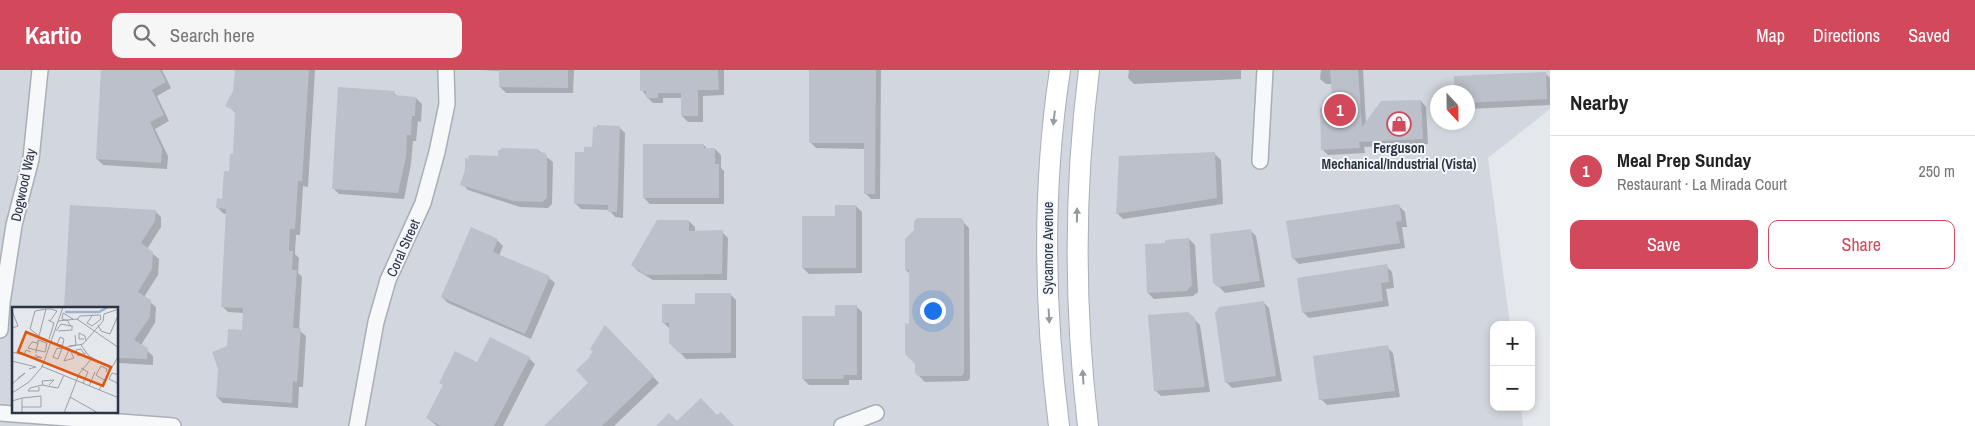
<!DOCTYPE html>
<meta charset="utf-8">
<style>
:root{--surface:#fff;--page:#f6f6f6;--text:#222;--muted:#767676;--line:#e0e0e0;--accent:#d1495b}
body{margin:0;font-family:"Archivo Narrow",sans-serif;background:var(--page);color:var(--text)}
.controls{position:absolute;right:15px;bottom:15px;display:grid;overflow:hidden;border-radius:10px;box-shadow:0 2px 8px #0003}
.controls button{width:45px;height:45px;display:grid;place-items:center;padding:0;border:0;border-bottom:1px solid var(--line);background:var(--surface);color:var(--text);font:25px sans-serif}
.compass{position:absolute;left:1430px;top:15px;width:45px;height:45px;border-radius:50%;background:var(--surface);box-shadow:0 2px 8px #0003;rotate:158deg}
.you{position:absolute;left:932px;top:240px;width:18px;height:18px;margin:-12px;border:4px solid #fff;border-radius:50%;background:#1a73e8;box-shadow:0 0 0 8px #1a73e833}
.badge{display:grid;place-items:center;width:32px;height:32px;border-radius:50%;background:var(--accent);color:#fff;font-size:16px;font-weight:700}
.pin{position:absolute;translate:-50% -50%;border:2px solid #fff;box-shadow:0 1px 5px #0006}
.list{margin:0;padding:0;list-style:none}
h2{display:flex;justify-content:space-between;align-items:center;height:65px;margin:0;padding:0 20px;font-size:21px}
h2 small{font-size:16px;font-weight:400;color:var(--muted)}
.list li{display:grid;grid-template-columns:32px 1fr auto;gap:15px;align-items:center;box-sizing:border-box;height:70px;padding:0 20px;border-top:1px solid var(--line)}
.list b{display:block;font-size:19px;white-space:nowrap}
.list p{margin:0;font-size:16px;white-space:nowrap;color:var(--muted)}
.list em{font-size:16px;font-style:normal;color:var(--muted)}
.actions{display:flex;gap:10px;padding:15px 20px}
.actions a{flex:1;padding:11px 0;border:1px solid var(--accent);border-radius:10px;text-align:center;font-size:18px;color:var(--accent)}
.actions .main{background:var(--accent);color:#fff}
.icon{flex:none;width:28px;height:28px;fill:none;stroke:currentColor;stroke-width:2;stroke-linecap:round;stroke-linejoin:round}
.map{position:relative;flex:none;width:1550px;height:356px;overflow:hidden}
header{display:flex;align-items:center;gap:30px;box-sizing:border-box;height:70px;padding:0 25px;background:var(--accent);color:#fff}
header strong{font-size:24px}
nav{display:flex;gap:28px;margin-inline-start:auto;font-size:18px}
.search{width:350px;height:45px;background:var(--page);display:flex;align-items:center;gap:12px;box-sizing:border-box;padding:0 18px;border-radius:10px;color:var(--muted);font-size:19px}
main{display:flex}
aside{flex:1;background:var(--surface)}
.map>svg:first-child{display:block}
.built{fill:#d2d6de;fill-rule:evenodd}
.shadow{fill:#0003}
.building{fill:#bbc0ca}
.lines{fill:none;stroke-linecap:round;stroke-linejoin:round}
.street-casing{stroke:#a9aeb7;stroke-width:18}
.secondary-casing{stroke:#a9aeb7;stroke-width:22}
.street{stroke:#f7f8fa;stroke-width:15}
.secondary{stroke:#fff;stroke-width:20}
.oneway{fill:#959aa2}
.labels{text-anchor:middle;dominant-baseline:central;stroke-width:4;stroke-linejoin:round;paint-order:stroke}
.poi-label{font-size:14px;font-weight:bold;fill:#2b3445;stroke:#f4f6f9}
.street-label{font-size:14px;fill:#2b3445;stroke:#f4f6f9}
.inset-river{fill:none;stroke:#9fb4cc;stroke-width:2.5}
.inset-road{fill:none;stroke:#9a9fa9;stroke-width:1}
.view{fill:#df570f;fill-opacity:0.15;stroke:#df570f;stroke-width:2.5}
.inset-edge{fill:none;stroke:#2b3445;stroke-width:2.5}
</style>
<header>
<strong>Kartio</strong>
<div class="search"><svg class="icon" aria-label="search" viewBox="0 0 24 24"><circle cx="10" cy="10" r="6"/><path d="M15 15l6 6"/></svg>Search here</div>
<nav><a>Map</a><a>Directions</a><a>Saved</a></nav>
</header>
<main>
<div class="map">
<svg width="1550" height="356" viewBox="0 0 1550 356">
<rect width="100%" height="100%" fill="#e4e7ec"/>
<path class="built" d="M0,0H1550V39L1488,88L1510,255H1494V337H1521L1523,356H0ZM1438,22H1468V52H1438ZM14,238H118V342H14Z"/>
<path class="shadow" d="M102,0H162L171,18L157,26L169,51L155,59L168,86L167,99L103,95L97,89Z
M236,0H315L308,117L303,116L300,165H296L295,184L299,188L298,203L302,207L299,260L306,266L303,317H299L298,338L223,333L217,327L228,277L243,261L244,243L228,242L222,236L227,144H224L218,138L224,130L234,85L236,43L227,35L234,21Z
M482,0H574L573,23H506L500,17V1Z
M641,0H724V25L703,26V52H688L682,46V28H663V33H653L647,27L642,20Z
M810,0H881L880,129H871L865,123L866,79L816,78L810,72Z
M1129,0H1241V9L1134,14L1128,8Z
M1321,0H1363L1366,53L1421,31L1426,37L1428,74L1364,77L1365,83L1328,85L1322,79L1334,39L1333,14H1326L1320,9Z
M1546,4L1550,8V35L1468,39V22H1456V8Z
M394,23L398,27L416,28L422,34L421,52L418,51L416,71H413L411,94L404,129L339,124L333,118Z
M619,57L625,63L623,148L615,147L609,140L581,139L575,133L585,83Z
M704,75L707,79H715L721,85V98L724,101V134H650L644,128Z
M538,80L553,92L552,134L548,138L520,137L468,120L462,114L499,87Z
M1215,84L1221,90L1223,134L1123,149L1117,143Z
M856,136L862,142V203L809,204L803,198L836,147Z
M1399,136L1405,142L1407,157H1402L1405,178L1299,194L1293,188Z
M71,137L155,141L161,147V157L147,179L159,189L158,205L144,227L156,237L155,253L141,275L153,286V295L118,293V238H66Z
M960,149L969,158L970,309L967,311L925,312L916,303L911,255L910,204L906,200Z
M689,151L695,157V162H722L728,168L727,210H653L638,201L632,195Z
M1250,160L1256,166L1265,217L1225,223L1214,212Z
M1189,169L1195,175L1198,222L1193,226L1154,229L1148,223Z
M497,170L503,176L499,186L549,208L555,213L531,269L448,233L442,227Z
M1386,196L1392,202L1394,218L1386,219L1389,236L1309,248L1303,242Z
M730,224L736,230V288L686,289L670,272V259L663,252L696,235Z
M1263,232L1269,238L1282,311L1232,318L1226,312Z
M856,236L862,242V310H849V315H809L803,309L836,248Z
M1194,249L1200,255L1210,322L1161,326L1155,320Z
M606,257L659,313L614,356H546L590,313L595,282Z
M1387,277L1393,283L1400,327L1327,335L1321,329Z
M529,288L535,294L503,356H437L427,348L444,316L441,313L477,294Z"/>
<path class="building" d="M101,0H160L166,12L152,20L164,45L150,52L162,79L161,93L96,89Z
M235,0H309L302,111H298L295,159H290L289,181H293L292,200H297L293,258H301L297,312L293,311L292,333L216,327L218,299L212,282L227,276L228,259L242,260L243,238L221,237L226,139L216,138L217,128L222,129L224,101H229L230,84H233L235,41L225,36L233,21Z
M499,0H568V18L499,17Z
M640,0H718L719,20H698V46H681V23H658V28H646V21H640Z
M809,0H876L875,124H864V73H809Z
M1330,0H1358L1362,57L1381,31L1421,30L1423,69L1359,72L1360,78L1321,80L1320,38H1333Z
M1546,2L1547,29L1468,33V22H1455L1454,6Z
M338,17L395,21L394,25L416,27L415,46H412L411,65H407L406,87L398,123L332,119Z
M597,55L620,56L617,142H608V135L574,134L575,82H584V77H592L593,57H597Z
M643,74H704V78H715V94H719V128H643Z
M501,78L539,79L538,82L546,83L545,85H547V128L542,132L513,131L460,115L465,100V88L468,89L469,85L498,86V80H501Z
M1215,82L1217,128L1116,144L1119,86Z
M1399,134L1402,151L1396,152L1400,173L1292,189L1286,151Z
M70,135L156,140L155,151L141,173L153,182L152,199L138,222L151,230L150,247L134,270L148,278L147,289L118,288V238H64Z
M835,135H856V198H802V146H835Z
M917,148H961L964,151V303L961,306H918L915,303V294L905,284V253L909,254V200H905V169L914,160V151Z
M657,150H689V161L723,160L722,204L646,205L631,195Z
M471,157L498,169L493,182L550,206L525,264L441,227Z
M1251,159L1260,211L1218,217L1213,213L1210,164Z
M1189,168L1192,215L1187,221L1147,223L1145,174L1165,173V170Z
M1387,194L1389,212L1381,213L1383,231L1302,243L1297,208Z
M695,223H731V283H679L669,273V253H662V234H695Z
M1264,231L1276,306L1225,313L1215,243L1219,237Z
M835,235H857V305H844L843,309H802V246H835Z
M1188,242L1195,248L1205,317L1154,321L1148,245Z
M605,255L654,306L602,356H544L588,313L576,300L590,287L589,286L593,282L590,279Z
M490,267L530,287L494,356H441L426,348L443,315L439,313L455,281L477,292Z
M1388,275L1395,321L1319,330L1313,286Z
M701,328L717,345L721,342L734,356H656L669,343L677,351Z"/>
<g class="lines">
<g class="street-casing">
<path id="street" d="M1260,91L1265,0
M0,260L2,233L14,155L31,89L40,0
M0,343L173,356
M357,356L376,252L388,210L423,133L437,82L447,34L446,0
M842,356L876,343"/>
</g>
<g class="secondary-casing">
<path id="secondary" d="M1059,356C1044,238 1042,118 1060,0
M1088,356C1074,237 1074,118 1089,0"/>
</g>
<use href="#street" class="street"/>
<use href="#secondary" class="secondary"/>
</g>
<defs><path id="oneway-solid" d="M-6-.8H1V-3.2L6.5 0L1 3.2V.8H-6Z" transform="scale(1.25)"/></defs>
<g class="oneway">
<use href="#oneway-solid" transform="translate(1054 48) rotate(97)"/>
<use href="#oneway-solid" transform="translate(1077 145) rotate(-89)"/>
<use href="#oneway-solid" transform="translate(1049 246) rotate(87)"/>
<use href="#oneway-solid" transform="translate(1083 307) rotate(-94)"/>
</g>
<defs>
<g id="shop-ring" transform="scale(1.25)"><circle r="9.5" fill="#f4f6f9" stroke="#d1495b" stroke-width="1.5"/><path d="M-5-2.5h2.3a2.7 3.5 0 0 1 5.4 0H5L5.5 6h-11ZM-1.5-2.5h3a1.5 2.3 0 0 0-3 0Z" fill="#d1495b"/></g>
</defs>
<g fill-rule="evenodd">
<use href="#shop-ring" x="1399" y="54"/>
</g>
<g class="labels">
<g class="poi-label">
<text x="1399" y="78">Ferguson<tspan x="1399" dy="16">Mechanical/Industrial (Vista)</tspan></text>
</g>
<g class="street-label">
<text transform="translate(23 115) rotate(-78)">Dogwood Way</text>
<text transform="translate(403 178) rotate(-66)">Coral Street</text>
<text transform="translate(1048 178) rotate(-90)">Sycamore Avenue</text>
</g>
</g>
<g transform="translate(12 237)">
<rect width="106" height="106" fill="#e4e7ec"/>
<path class="inset-river" d="M53,5H87L96,0"/>
<path class="inset-road" d="M34,2L27,29L18,22L23,4L34,2H39L45,4L38,14M0,4L6,19L0,21M92,7L107,2M36,13L42,16L37,32M65,13L68,9L88,8L89,12L80,19L75,16L80,9M46,14L65,12L107,41M57,14L50,12L51,6L61,12M86,18L89,24L98,27L107,6M44,24L49,17L59,19L56,15M46,24L60,23V18M72,32H67V26L73,29L74,34M69,38L77,49L99,61M57,39L64,38L63,28M50,41L71,37L91,14L92,7M57,41L62,51L52,54L57,43M50,42L45,41L41,50L46,52L50,41L52,32L48,30L45,38H50M0,45L12,48L14,43L19,45M24,46V43L16,41L20,35L26,36L24,43L33,45L35,36L26,33V36M72,46L69,42L64,43L66,49L74,46M22,50L30,51L23,48M0,54L24,60L17,62M29,59L107,91M69,61L76,65L71,76M107,68L100,66L97,72L107,77M92,73L84,68L89,59L95,62L94,65M0,77L13,66L6,71M31,78L30,74L42,73L37,78M77,79L83,65M27,80V84H16L18,81L30,78L46,81L52,68M87,83L107,48M0,86L17,75L30,60L51,0M58,90L86,106M10,91L29,89V100H10M0,94L10,91V106M52,106L67,67L80,51"/>
<path class="view" d="M14,25L99,60L91,79L6,45Z"/>
<rect width="106" height="106" class="inset-edge"/>
</g>
</svg>
<div class="controls">
<button>+</button>
<button>−</button>
</div>
<svg class="compass" viewBox="-18 -18 36 36"><path d="M0-13l5 13h-10z" fill="#e53935"/><path d="M0 13l5-13h-10z" fill="#767676"/></svg>
<div class="you"></div>
<div class="pin badge" style="left:1340px;top:40px">1</div>
</div>
<aside>
<h2>Nearby<small></small></h2>
<ul class="list">
<li><span class="badge">1</span><div><b>Meal Prep Sunday</b><p>Restaurant · La Mirada Court</p></div><em>250 m</em></li>
</ul>
<div class="actions"><a class="main">Save</a><a>Share</a></div>
</aside>
</main>
